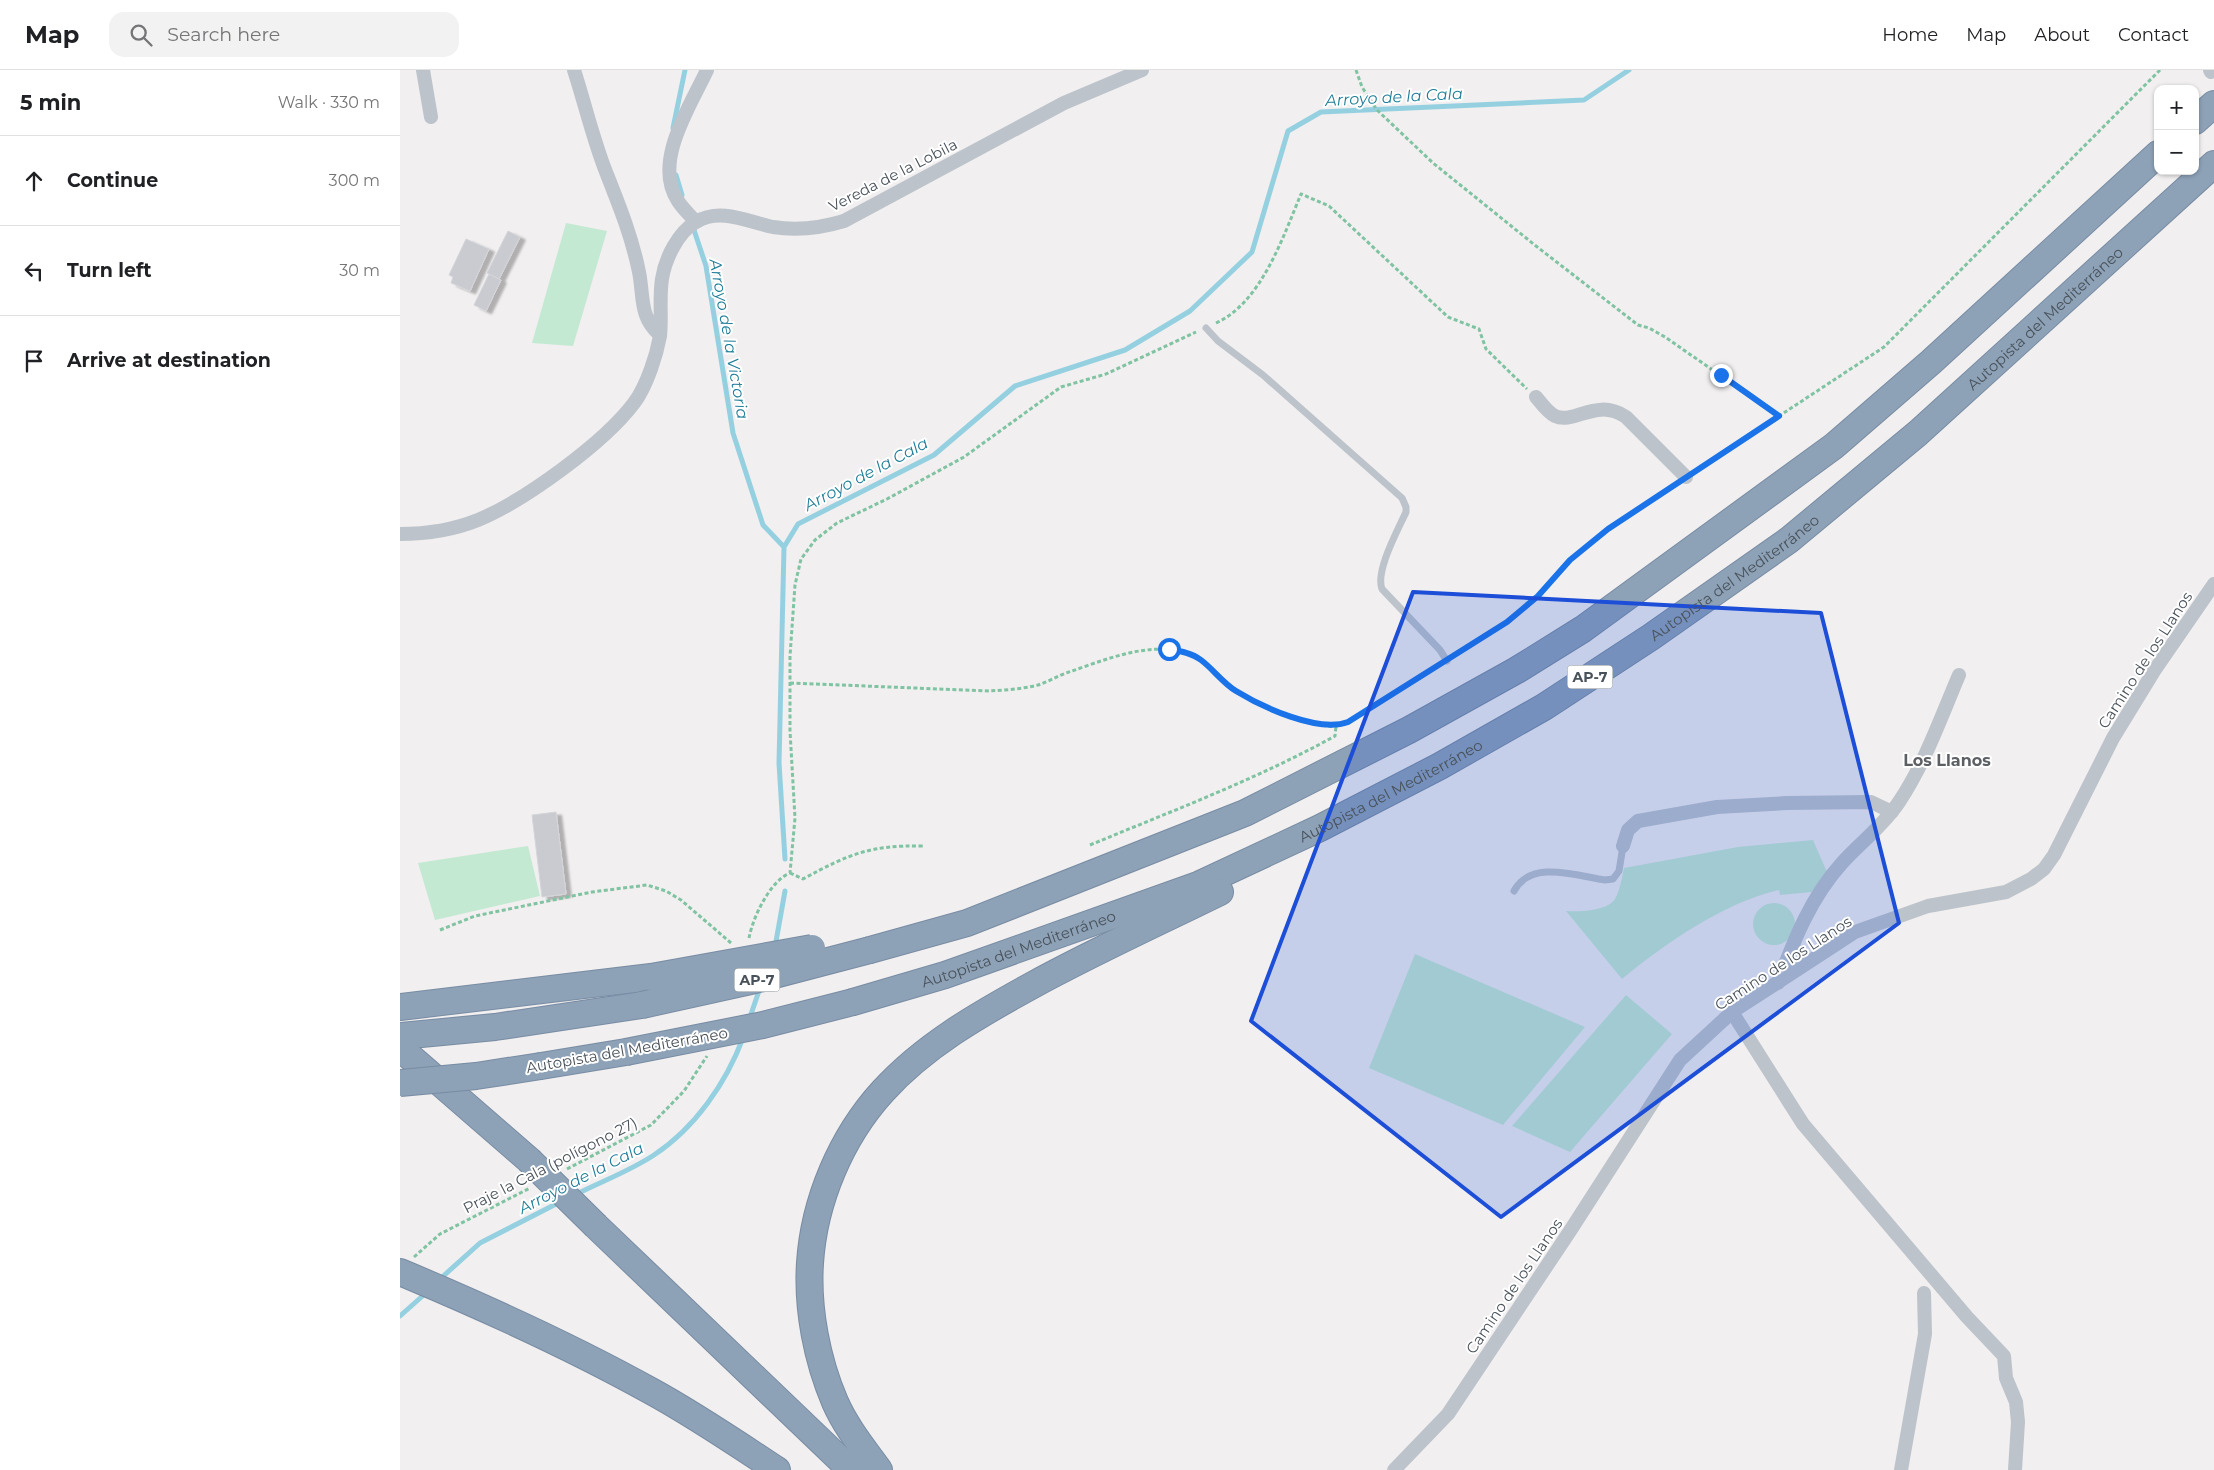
<!DOCTYPE html>
<meta charset="utf-8">
<style>
:root{--surface:#fff;--page:#f2f2f2;--text:#202124;--muted:#757577;--line:#e0e0e0}
body{margin:0;font-family:Montserrat,sans-serif;background:var(--page);color:var(--text)}
.controls{position:absolute;right:15px;top:15px;display:grid;overflow:hidden;border-radius:10px;box-shadow:0 1px 4px #0004}
.controls button{width:45px;height:45px;display:grid;place-items:center;padding:0;border:0;border-bottom:1px solid var(--line);background:var(--surface);color:var(--text);font:25px sans-serif}
.stop{position:absolute;width:15px;height:15px;margin:-11px;border:4px solid #1a73e8;border-radius:50%;background:#fff}
.stop.end{background:#1a73e8;border-color:#fff;box-shadow:0 1px 5px #0008}
.list{margin:0;padding:0;list-style:none}
h2{display:flex;justify-content:space-between;align-items:center;height:65px;margin:0;padding:0 20px;font-size:21px}
h2 small{font-size:16px;font-weight:400;color:var(--muted)}
.list li{display:grid;grid-template-columns:32px 1fr auto;gap:15px;align-items:center;box-sizing:border-box;height:90px;padding:0 20px;border-top:1px solid var(--line)}
.list b{display:block;font-size:19px;white-space:nowrap}
.list em{font-size:16px;font-style:normal;color:var(--muted)}
.icon{flex:none;width:28px;height:28px;fill:none;stroke:currentColor;stroke-width:2;stroke-linecap:round;stroke-linejoin:round}
.map{position:relative;flex:none;width:1814px;height:1400px;overflow:hidden}
header{display:flex;align-items:center;gap:30px;box-sizing:border-box;height:70px;padding:0 25px;background:var(--surface);border-bottom:1px solid var(--line)}
header strong{font-size:24px}
nav{display:flex;gap:28px;margin-inline-start:auto;font-size:18px}
.search{width:350px;height:45px;background:var(--page);display:flex;align-items:center;gap:12px;box-sizing:border-box;padding:0 18px;border-radius:15px;color:var(--muted);font-size:19px}
main{display:flex}
aside{flex:1;background:var(--surface)}
.map>svg:first-child{display:block}
.green{fill:#c3e9d2}
.lines{fill:none;stroke-linecap:round;stroke-linejoin:round}
.stream{stroke:#95d0e1;stroke-width:5}
.building{fill:#c9cbd1;stroke:#d4d5d9;filter:url(#shadow)}
.motorway-casing{stroke:#788ca3;stroke-width:28}
.path{stroke:#7fc3a2;stroke-width:3;stroke-dasharray:4 2.5;stroke-linecap:butt}
.service{stroke:#bcc3ca;stroke-width:7}
.minor{stroke:#bcc3ca;stroke-width:14}
.motorway{stroke:#8da1b7;stroke-width:26}
.motorway-bridge-casing{stroke:#788ca3;stroke-width:28;stroke-linecap:butt}
.motorway-bridge{stroke:#8da1b7;stroke-width:26}
.route{stroke:#1a73e8;stroke-width:6}
.marked{fill:#1d4ed8;fill-opacity:0.2;stroke:#1d4ed8;stroke-width:4;stroke-linejoin:round}
.labels{text-anchor:middle;dominant-baseline:central;stroke-width:4;stroke-linejoin:round;paint-order:stroke}
.shield{fill:#fff;stroke:#80868c;stroke-width:1}
.shield-label{font-size:14px;font-weight:bold;fill:#49525a}
.street-label{font-size:15px;fill:#49525a;stroke:#fff}
.water-label{font-size:16px;font-style:italic;fill:#1e7d98;stroke:#fff}
.neighbourhood-label{font-size:16px;font-weight:bold;fill:#5c5f63;stroke:#fff}
</style>
<header>
<strong>Map</strong>
<div class="search"><svg class="icon" aria-label="search" viewBox="0 0 24 24"><circle cx="10" cy="10" r="6"/><path d="M15 15l6 6"/></svg>Search here</div>
<nav><a>Home</a><a>Map</a><a>About</a><a>Contact</a></nav>
</header>
<main>
<aside>
<h2>5 min<small>Walk · 330 m</small></h2>
<ul class="list">
<li><svg class="icon" aria-label="ahead" viewBox="0 0 24 24"><path d="M12 20V5M6 11l6-6 6 6"/></svg><div><b>Continue</b></div><em>300 m</em></li>
<li><svg class="icon" aria-label="left" viewBox="0 0 24 24"><path d="M17 20v-9H6M10 6l-5 5 5 5"/></svg><div><b>Turn left</b></div><em>30 m</em></li>
<li><svg class="icon" aria-label="arrive" viewBox="0 0 24 24"><path d="M6 21V4h12l-3 4 3 4H6"/></svg><div><b>Arrive at destination</b></div></li>
</ul>
</aside>
<div class="map">
<svg width="1814" height="1400" viewBox="0 0 1814 1400">
<defs>
<filter id="shadow"><feDropShadow dx="5.5" dy="3" stdDeviation="1" flood-color="#0004"/></filter>
</defs>
<rect width="100%" height="100%" fill="#f1efef"/>
<path class="green" d="M166,153L207,161L173,276L132,273Z
M1413,770L1427,802L1412,822L1380,825L1379,820C1323,833 1266,873 1222,909L1166,841C1178,842 1208,841 1215,829C1220,820 1222,807 1224,798L1338,777Z
M128,776L140,826L35,850L18,793Z
M1353 854a21 21 0 1 1 42 0a21 21 0 1 1-42 0Z
M1015,884L1185,957L1103,1055L969,998Z
M1226,925L1272,964L1170,1082L1112,1056Z"/>
<g class="lines">
<path class="stream" d="M273,58L285,0
M276,105L282,125
M293,157L306,196L333,363L363,455L384,477
M385,789L379,693L384,477L398,454L534,385L615,316L725,280L790,241L852,182L888,61L921,42L1184,30L1229,0
M375,877L385,821
M349,950L360,918
M175,1125C200,1112 230,1101 254,1085C295,1058 326,1013 343,968
M40,1209L80,1173L160,1132
M0,1246L27,1222"/>
</g>
<path class="building" d="M108,161L120,167L99,209L87,203Z
M66,169L89,179L70,221L51,213L53,207L49,205Z
M89,204L101,210L86,241L74,235Z
M156,742L166,824L142,827L132,745Z"/>
<g class="lines">
<g class="motorway-casing">
<g id="motorway">
<path d="M1795,51L1814,34"/>
<path d="M470,880L567,853L845,743L1009,660L1117,600L1183,559L1434,376L1531,292L1758,84"/>
<path id="s1" d="M453,932L545,905L798,815L920,758L1040,696L1144,637L1251,567L1389,470L1518,363L1814,94"/>
<path d="M0,937L251,907"/>
<path d="M0,966L95,957L242,935"/>
<path d="M0,978L129,1090"/>
<path d="M141,996L226,982"/>
<path d="M196,1156L451,1400"/>
<path d="M0,1202C86,1238 170,1276 251,1321C295,1345 336,1373 377,1400"/>
<path d="M479,1400C463,1378 446,1357 435,1332C417,1290 407,1239 410,1193C414,1131 441,1067 483,1021C524,976 578,945 631,916C693,882 757,853 820,822"/>
</g>
</g>
<path class="path" d="M956,0L962,17L977,40L1033,93L1136,176L1238,255L1249,258L1265,267L1379,346
M816,253C861,233 883,167 901,124L929,136L1048,247L1079,259L1086,279L1127,319
M1297,400L1484,277L1760,0
M1054,586L1107,552L1138,527L1170,489L1208,459L1275,414
M390,613L589,621C605,620 622,619 638,615C647,612 656,607 666,603C702,591 745,572 783,582C805,588 817,607 834,620C852,632 916,660 937,656C940,655 944,653 948,652L1038,596
M690,775C772,741 857,709 935,666L936,656
M390,803L403,809C449,784 470,775 523,776
M40,860L75,846L192,822L247,815L266,821L281,830L331,873
M349,868C353,847 370,811 390,803L395,748L390,661V586L395,515L401,489L415,470L437,453L487,429L564,387L661,317L706,304L796,262
M167,1099L251,1055L284,1021L307,986
M14,1187L40,1164L130,1118"/>
<path class="service" d="M806,258L818,271L863,305L1002,428L1006,437V442C998,460 975,501 982,519L1040,580L1047,591
M1114,821C1131,789 1177,806 1205,810L1213,809L1219,801L1223,776"/>
<path class="minor" d="M23,0L31,47
M174,0C185,34 193,69 206,102C219,135 232,167 239,202C244,227 239,247 260,265
M1810,0L1811,2
M296,152C290,145 283,139 278,131C252,92 291,35 307,0
M1136,327C1141,333 1148,343 1155,346C1174,355 1196,327 1226,347L1286,407
M0,464C27,464 53,460 78,450C124,431 204,373 234,333C241,324 247,310 251,299C255,288 258,277 260,266C262,247 259,228 262,209C265,189 278,162 296,152C320,137 349,152 373,157C398,161 421,158 444,151L664,33L742,0
M1223,776L1228,760L1238,751L1317,737L1387,733L1471,732L1492,742
M1378,913C1394,870 1411,827 1442,793C1461,772 1483,756 1499,732C1525,693 1541,647 1559,605
M1332,942L1403,1054L1567,1247L1604,1286L1606,1308L1616,1332L1618,1352L1615,1400
M994,1400L1048,1344L1170,1161L1280,990L1332,942L1455,862L1528,836L1606,822L1631,809L1644,799L1654,785L1713,668L1754,601L1814,514
M1501,1400L1525,1264L1524,1223"/>
<use href="#motorway" class="motorway"/>
<g class="motorway-bridge-casing">
<path id="motorway-bridge" d="M251,907L412,878
M242,935L355,910L470,880
M226,982L363,955L453,932
M0,1013L76,1006L141,996
M129,1090L196,1156"/>
</g>
<use href="#motorway-bridge" class="motorway-bridge"/>
</g>
<g class="lines">
<path class="route" d="M769,579C780,581 792,583 801,590C813,599 823,613 836,621C862,637 918,663 948,652L1107,552L1138,526L1170,490L1208,459L1379,346L1321,305"/>
</g>
<path class="marked" d="M1013,522L1421,543L1499,853L1101,1147L851,951Z"/>
<g class="labels">
<g class="shield">
<rect x="1167.5" y="595.5" width="45" height="23" rx="4"/>
<rect x="334.5" y="898.5" width="45" height="23" rx="4"/>
</g>
<g class="shield-label">
<text x="1190" y="607">AP-7</text>
<text x="357" y="910">AP-7</text>
</g>
<g class="street-label">
<text transform="translate(493 105) rotate(-27)">Vereda de la Lobila</text>
<text stroke="none"><textPath href="#s1" startOffset="1389">Autopista del Mediterráneo</textPath></text>
<text stroke="none"><textPath href="#s1" startOffset="984">Autopista del Mediterráneo</textPath></text>
<text transform="translate(1745 590) rotate(-57)">Camino de los Llanos</text>
<text stroke="none"><textPath href="#s1" startOffset="579">Autopista del Mediterráneo</textPath></text>
<text stroke="none"><textPath href="#s1" startOffset="174">Autopista del Mediterráneo</textPath></text>
<text transform="translate(1383 893) rotate(-33)">Camino de los Llanos</text>
<text transform="translate(227 980) rotate(-10)">Autopista del Mediterráneo</text>
<text transform="translate(150 1095) rotate(-27)">Praje la Cala (polígono 27)</text>
<text transform="translate(1114 1216) rotate(-56)">Camino de los Llanos</text>
</g>
<g class="water-label">
<text transform="translate(994 27) rotate(-3)">Arroyo de la Cala</text>
<text transform="translate(329 269) rotate(80)">Arroyo de la Victoria</text>
<text transform="translate(466 404) rotate(-28)">Arroyo de la Cala</text>
<text transform="translate(181 1108) rotate(-27)">Arroyo de la Cala</text>
</g>
<g class="neighbourhood-label">
<text x="1547" y="690">Los Llanos</text>
</g>
</g>
</svg>
<div class="controls">
<button>+</button>
<button>−</button>
</div>
<div class="stop" style="left:769px;top:579px"></div>
<div class="stop end" style="left:1321px;top:305px"></div>
</div>
</main>
